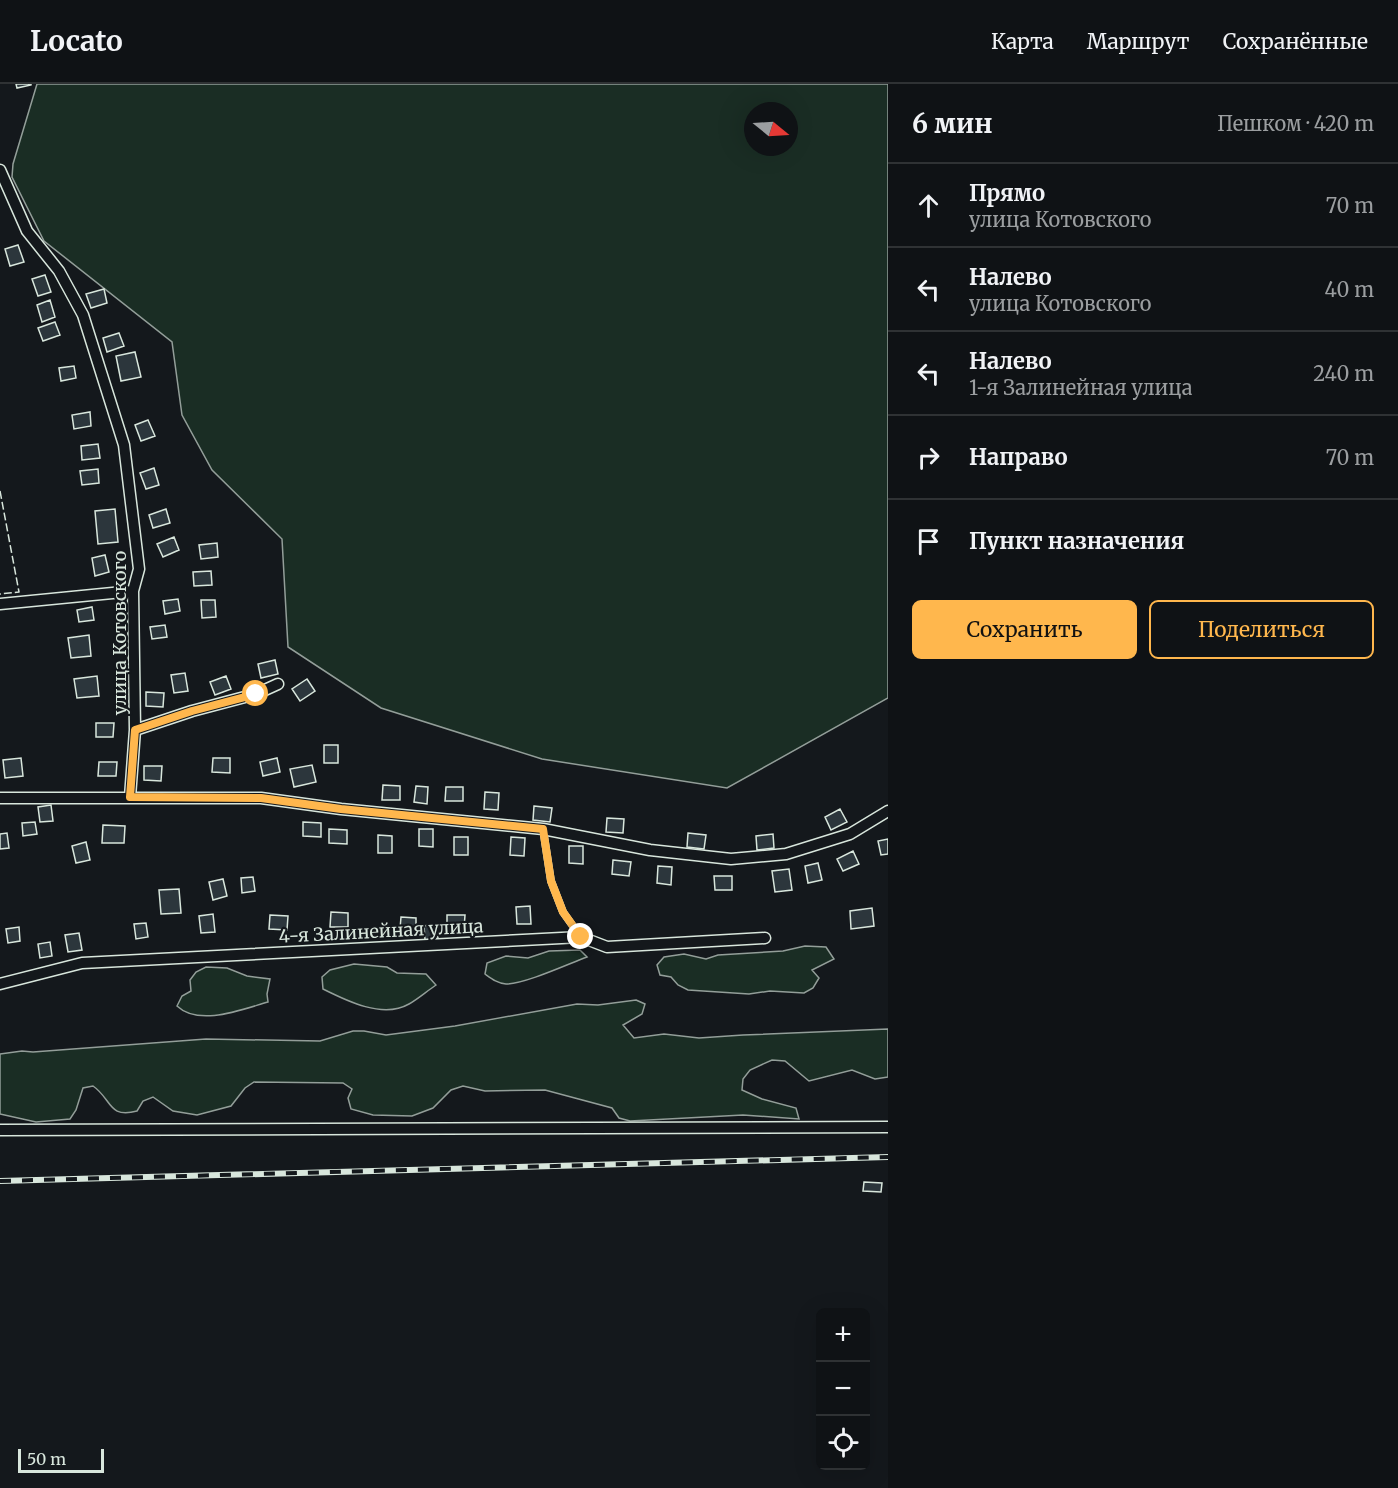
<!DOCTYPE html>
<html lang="ru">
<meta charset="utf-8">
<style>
:root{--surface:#0f1215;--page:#1d2022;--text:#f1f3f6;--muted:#9b9ea0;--line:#2f3234;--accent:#ffb74d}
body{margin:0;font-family:Merriweather,serif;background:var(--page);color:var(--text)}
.controls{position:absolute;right:18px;bottom:18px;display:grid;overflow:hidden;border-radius:9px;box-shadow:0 6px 24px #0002}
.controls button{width:54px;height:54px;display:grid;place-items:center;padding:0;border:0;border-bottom:2px solid var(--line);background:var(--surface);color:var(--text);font:30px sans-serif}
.compass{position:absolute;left:744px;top:18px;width:54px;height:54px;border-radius:50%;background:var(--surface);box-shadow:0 6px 24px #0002;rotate:108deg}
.scale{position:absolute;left:18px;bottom:15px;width:86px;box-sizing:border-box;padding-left:6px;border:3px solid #d8e6dc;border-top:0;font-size:16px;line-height:21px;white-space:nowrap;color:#d8e6dc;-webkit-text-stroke:4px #14181c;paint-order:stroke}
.stop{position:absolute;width:18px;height:18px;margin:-14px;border:4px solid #ffb74d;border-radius:50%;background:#fff}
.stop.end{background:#ffb74d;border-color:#fff;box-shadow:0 2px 6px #0008}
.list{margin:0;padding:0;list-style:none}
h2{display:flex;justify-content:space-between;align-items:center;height:78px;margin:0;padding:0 24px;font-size:26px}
h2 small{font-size:20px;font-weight:400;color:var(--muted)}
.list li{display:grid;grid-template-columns:39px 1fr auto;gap:18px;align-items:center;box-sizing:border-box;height:84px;padding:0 24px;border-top:2px solid var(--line)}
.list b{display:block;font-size:22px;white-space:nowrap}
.list p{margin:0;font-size:20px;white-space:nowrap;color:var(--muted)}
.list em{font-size:20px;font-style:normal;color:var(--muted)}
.actions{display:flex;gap:12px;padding:18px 24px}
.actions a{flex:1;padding:14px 0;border:2px solid var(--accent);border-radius:9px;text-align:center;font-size:21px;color:var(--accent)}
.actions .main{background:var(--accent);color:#111}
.icon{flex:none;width:33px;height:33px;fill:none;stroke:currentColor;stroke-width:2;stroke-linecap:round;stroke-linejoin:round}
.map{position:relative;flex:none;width:888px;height:1404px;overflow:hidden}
header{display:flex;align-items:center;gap:36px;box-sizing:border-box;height:84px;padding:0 30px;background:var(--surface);border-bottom:2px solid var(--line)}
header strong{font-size:28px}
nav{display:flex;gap:33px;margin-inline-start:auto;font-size:21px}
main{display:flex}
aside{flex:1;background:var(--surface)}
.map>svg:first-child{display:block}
.green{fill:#1a2d24;stroke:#939e99;stroke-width:1.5;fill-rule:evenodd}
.building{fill:#2c363c;stroke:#d8e6dc;stroke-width:1.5}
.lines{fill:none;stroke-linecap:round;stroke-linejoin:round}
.lane-casing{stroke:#d8e6dc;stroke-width:8}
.street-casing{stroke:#d8e6dc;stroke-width:13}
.lane{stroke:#14181c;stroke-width:5}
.street{stroke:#14181c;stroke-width:10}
.rail-casing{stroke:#d8e6dc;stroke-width:6}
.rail{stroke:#14181c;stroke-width:4;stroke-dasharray:11;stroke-linecap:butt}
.fence{stroke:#d8e6dc;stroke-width:1.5;stroke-dasharray:8 3;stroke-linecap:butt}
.route{stroke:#ffb74d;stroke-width:8}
.labels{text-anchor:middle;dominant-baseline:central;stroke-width:4.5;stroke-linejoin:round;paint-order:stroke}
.street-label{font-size:18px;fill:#d8e6dc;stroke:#14181c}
</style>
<header>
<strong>Locato</strong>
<nav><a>Карта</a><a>Маршрут</a><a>Сохранённые</a></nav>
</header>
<main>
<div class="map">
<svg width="888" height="1404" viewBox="0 0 888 1404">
<rect width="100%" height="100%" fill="#14181c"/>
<path class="green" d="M37,0H888V614L727,704L542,675L381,624L288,563L282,455L212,386L182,331L172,258L44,157L12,93L13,80ZM753,27H789V63H753Z
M805,862L826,863L834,875L812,886L819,894L813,904L804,909L770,907L749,910L688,906L678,901L671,893L660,891L657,881L664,873L684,870L706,875L718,871L783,867Z
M580,866L587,873C568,880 525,900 506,900C497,899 492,895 485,890L487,879L506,872L528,874L549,867Z
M354,880L387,883L397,889L426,890L436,901C427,907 418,915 409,920C383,935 347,917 323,905L322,893L330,886Z
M206,883L227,884L247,892L270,895L267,910L268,918C243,925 199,943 177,922L182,912L191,907L190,896L196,888Z
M636,916L645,920L642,930L623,941L634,954L664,950L699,954L743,951L888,945V993L875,995L852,986L809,997L785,977L772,976L750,986L743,995L742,1006L762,1015L796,1024L799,1035L743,1031L630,1037L619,1034L612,1024L545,1006L485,1007L463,1002L451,1006L433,1024L412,1032L373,1031L351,1025L348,1014L352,1005L343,999L254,998L245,1004L231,1022L197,1031L173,1027L153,1013L143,1017L137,1027C108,1035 112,1015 93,1002L83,1004L76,1026L70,1035L36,1038L0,1030V970L22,967L33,968L206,955L320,957L353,947H364L386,951L455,942L577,920L598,921Z"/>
<path class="building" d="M16,0H31V1L17,4Z
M18,161L24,178L10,182L5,165Z
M45,191L51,208L38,212L32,195Z
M104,205L107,219L91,224L86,210Z
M50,216L55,233L42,238L37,221Z
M55,238L60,251L43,257L38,244Z
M119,249L124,262L107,268L103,254Z
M135,268L141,293L121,297L116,272Z
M74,282L76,294L61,297L59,284Z
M90,328L91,342L74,345L72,331Z
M148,336L155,352L141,357L135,341Z
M98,360L100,374L82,376L81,362Z
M154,384L159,401L146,405L140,389Z
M98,385L99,399L82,401L80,387Z
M115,425L118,458L98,460L95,427Z
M166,425L170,439L153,444L149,431Z
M174,453L179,466L163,473L157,460Z
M217,459L218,473L201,475L199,461Z
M105,471L109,488L95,492L92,474Z
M211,487L212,501L194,502L193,488Z
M178,515L180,527L165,530L163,517Z
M201,516H215L216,533L202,534Z
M92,523L94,536L79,538L77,526Z
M165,541L167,553L152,555L150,543Z
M89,551L91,572L71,574L68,554Z
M275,576L278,590L261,594L258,580Z
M185,589L188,607L174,609L171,591Z
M97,592L99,612L77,614L74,595Z
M226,592L231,605L215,611L210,598Z
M307,595L315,607L300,617L292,605Z
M146,608L164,609L163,623L146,622Z
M96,639H114L113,653H96Z
M324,661H338V679H324Z
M21,674L23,692L5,694L3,676Z
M213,674H230V689L212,688Z
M277,674L280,688L263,692L260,678Z
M99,678H117L116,692H98Z
M312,681L316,698L294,703L290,685Z
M144,682H162L161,697L144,696Z
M383,701L400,702V716H382Z
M416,702L428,703L427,720L414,718Z
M446,703H463V717H445Z
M485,708L499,709L498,726L484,725Z
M51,721L53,737L40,738L38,723Z
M534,722L552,724L550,738L533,736Z
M840,725L847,738L831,746L825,733Z
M607,734L624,735L623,749L606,748Z
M35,738L37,750L23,752L22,739Z
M303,738L321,739V753L303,752Z
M103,741L125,742L124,759H102Z
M329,745L347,746V760L329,759Z
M419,745H433V763L419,762Z
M7,749L9,764L0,765V750Z
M688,749L706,751L704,765L687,763Z
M773,750L774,764L757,766L756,752Z
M378,751L392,752V769H378Z
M454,753H468V771H454Z
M511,753L525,754L524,772L510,771Z
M888,755V770L881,771L878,757Z
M86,758L90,776L76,779L72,762Z
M569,762H583V780L569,779Z
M853,767L859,780L843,787L837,775Z
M613,776L631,778L629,792L612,790Z
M818,779L822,796L808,799L805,782Z
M658,782L672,783L671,801L657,799Z
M789,785L792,806L775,808L772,787Z
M714,792H732V806H715Z
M253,793L255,807L242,809L241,794Z
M223,795L227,812L213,816L209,798Z
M179,805L181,829L161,830L159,806Z
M530,822L531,840H517L516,823Z
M872,824L874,842L851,845L850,827Z
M331,828L348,829V843H330Z
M213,830L215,848L201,849L199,832Z
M270,831L288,832L287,846L269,845Z
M447,831H465L464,845H447Z
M401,833L416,834V846L400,845Z
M146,839L148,853L136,855L134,840Z
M436,840L438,854L425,856L424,842Z
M19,843L20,857L8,859L6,845Z
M79,849L82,866L68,868L65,851Z
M50,858L52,872L40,874L38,860Z
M864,1098L882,1099L881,1108L863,1107Z"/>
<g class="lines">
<g class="lane-casing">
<path id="lane" d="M543,745L551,797L563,828L580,852"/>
</g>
<g class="street-casing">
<path id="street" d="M0,86L27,147L59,187L83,231L124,361L139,485L133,507L135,646L130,713
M0,520L133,507
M135,646L192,627L256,610L278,600
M0,714H261L341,725L543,745L650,766L731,775L786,770L850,750L888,727
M0,900L82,879L581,853L607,863L765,854
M0,1046L888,1043"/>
</g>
<use href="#lane" class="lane"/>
<use href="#street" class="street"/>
<g class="rail-casing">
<path id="rail" d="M0,1097L888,1073"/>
</g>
<use href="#rail" class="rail"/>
<path class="fence" d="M0,407L19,508L0,510"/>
</g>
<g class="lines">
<path class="route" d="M256,610L192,627L135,646L130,713L261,714L341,725L543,745L551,797L563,828L581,853"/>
</g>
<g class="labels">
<g class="street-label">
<text transform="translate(119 549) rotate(-90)">улица Котовского</text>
<text transform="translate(381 847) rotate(-3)">4-я Залинейная улица</text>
</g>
</g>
</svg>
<div class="controls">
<button>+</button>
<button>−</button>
<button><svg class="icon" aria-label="locate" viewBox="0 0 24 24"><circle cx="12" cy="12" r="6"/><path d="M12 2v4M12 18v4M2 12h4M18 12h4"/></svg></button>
</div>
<svg class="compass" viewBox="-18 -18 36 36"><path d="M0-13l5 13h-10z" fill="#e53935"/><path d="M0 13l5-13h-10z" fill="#9b9ea0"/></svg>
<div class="scale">50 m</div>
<div class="stop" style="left:256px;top:610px"></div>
<div class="stop end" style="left:581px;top:853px"></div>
</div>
<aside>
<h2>6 мин<small>Пешком · 420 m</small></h2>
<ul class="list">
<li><svg class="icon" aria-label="ahead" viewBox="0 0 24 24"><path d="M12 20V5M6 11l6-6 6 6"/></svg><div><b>Прямо</b><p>улица Котовского</p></div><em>70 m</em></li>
<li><svg class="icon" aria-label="left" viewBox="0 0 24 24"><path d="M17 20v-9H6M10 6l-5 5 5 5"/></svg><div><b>Налево</b><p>улица Котовского</p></div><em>40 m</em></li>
<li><svg class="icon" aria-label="left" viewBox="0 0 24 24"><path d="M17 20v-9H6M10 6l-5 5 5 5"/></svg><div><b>Налево</b><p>1-я Залинейная улица</p></div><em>240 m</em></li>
<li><svg class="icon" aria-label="right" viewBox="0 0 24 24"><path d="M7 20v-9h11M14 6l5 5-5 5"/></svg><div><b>Направо</b></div><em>70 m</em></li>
<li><svg class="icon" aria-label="arrive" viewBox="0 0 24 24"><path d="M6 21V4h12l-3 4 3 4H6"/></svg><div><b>Пункт назначения</b></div></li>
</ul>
<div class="actions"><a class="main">Сохранить</a><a>Поделиться</a></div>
</aside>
</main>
